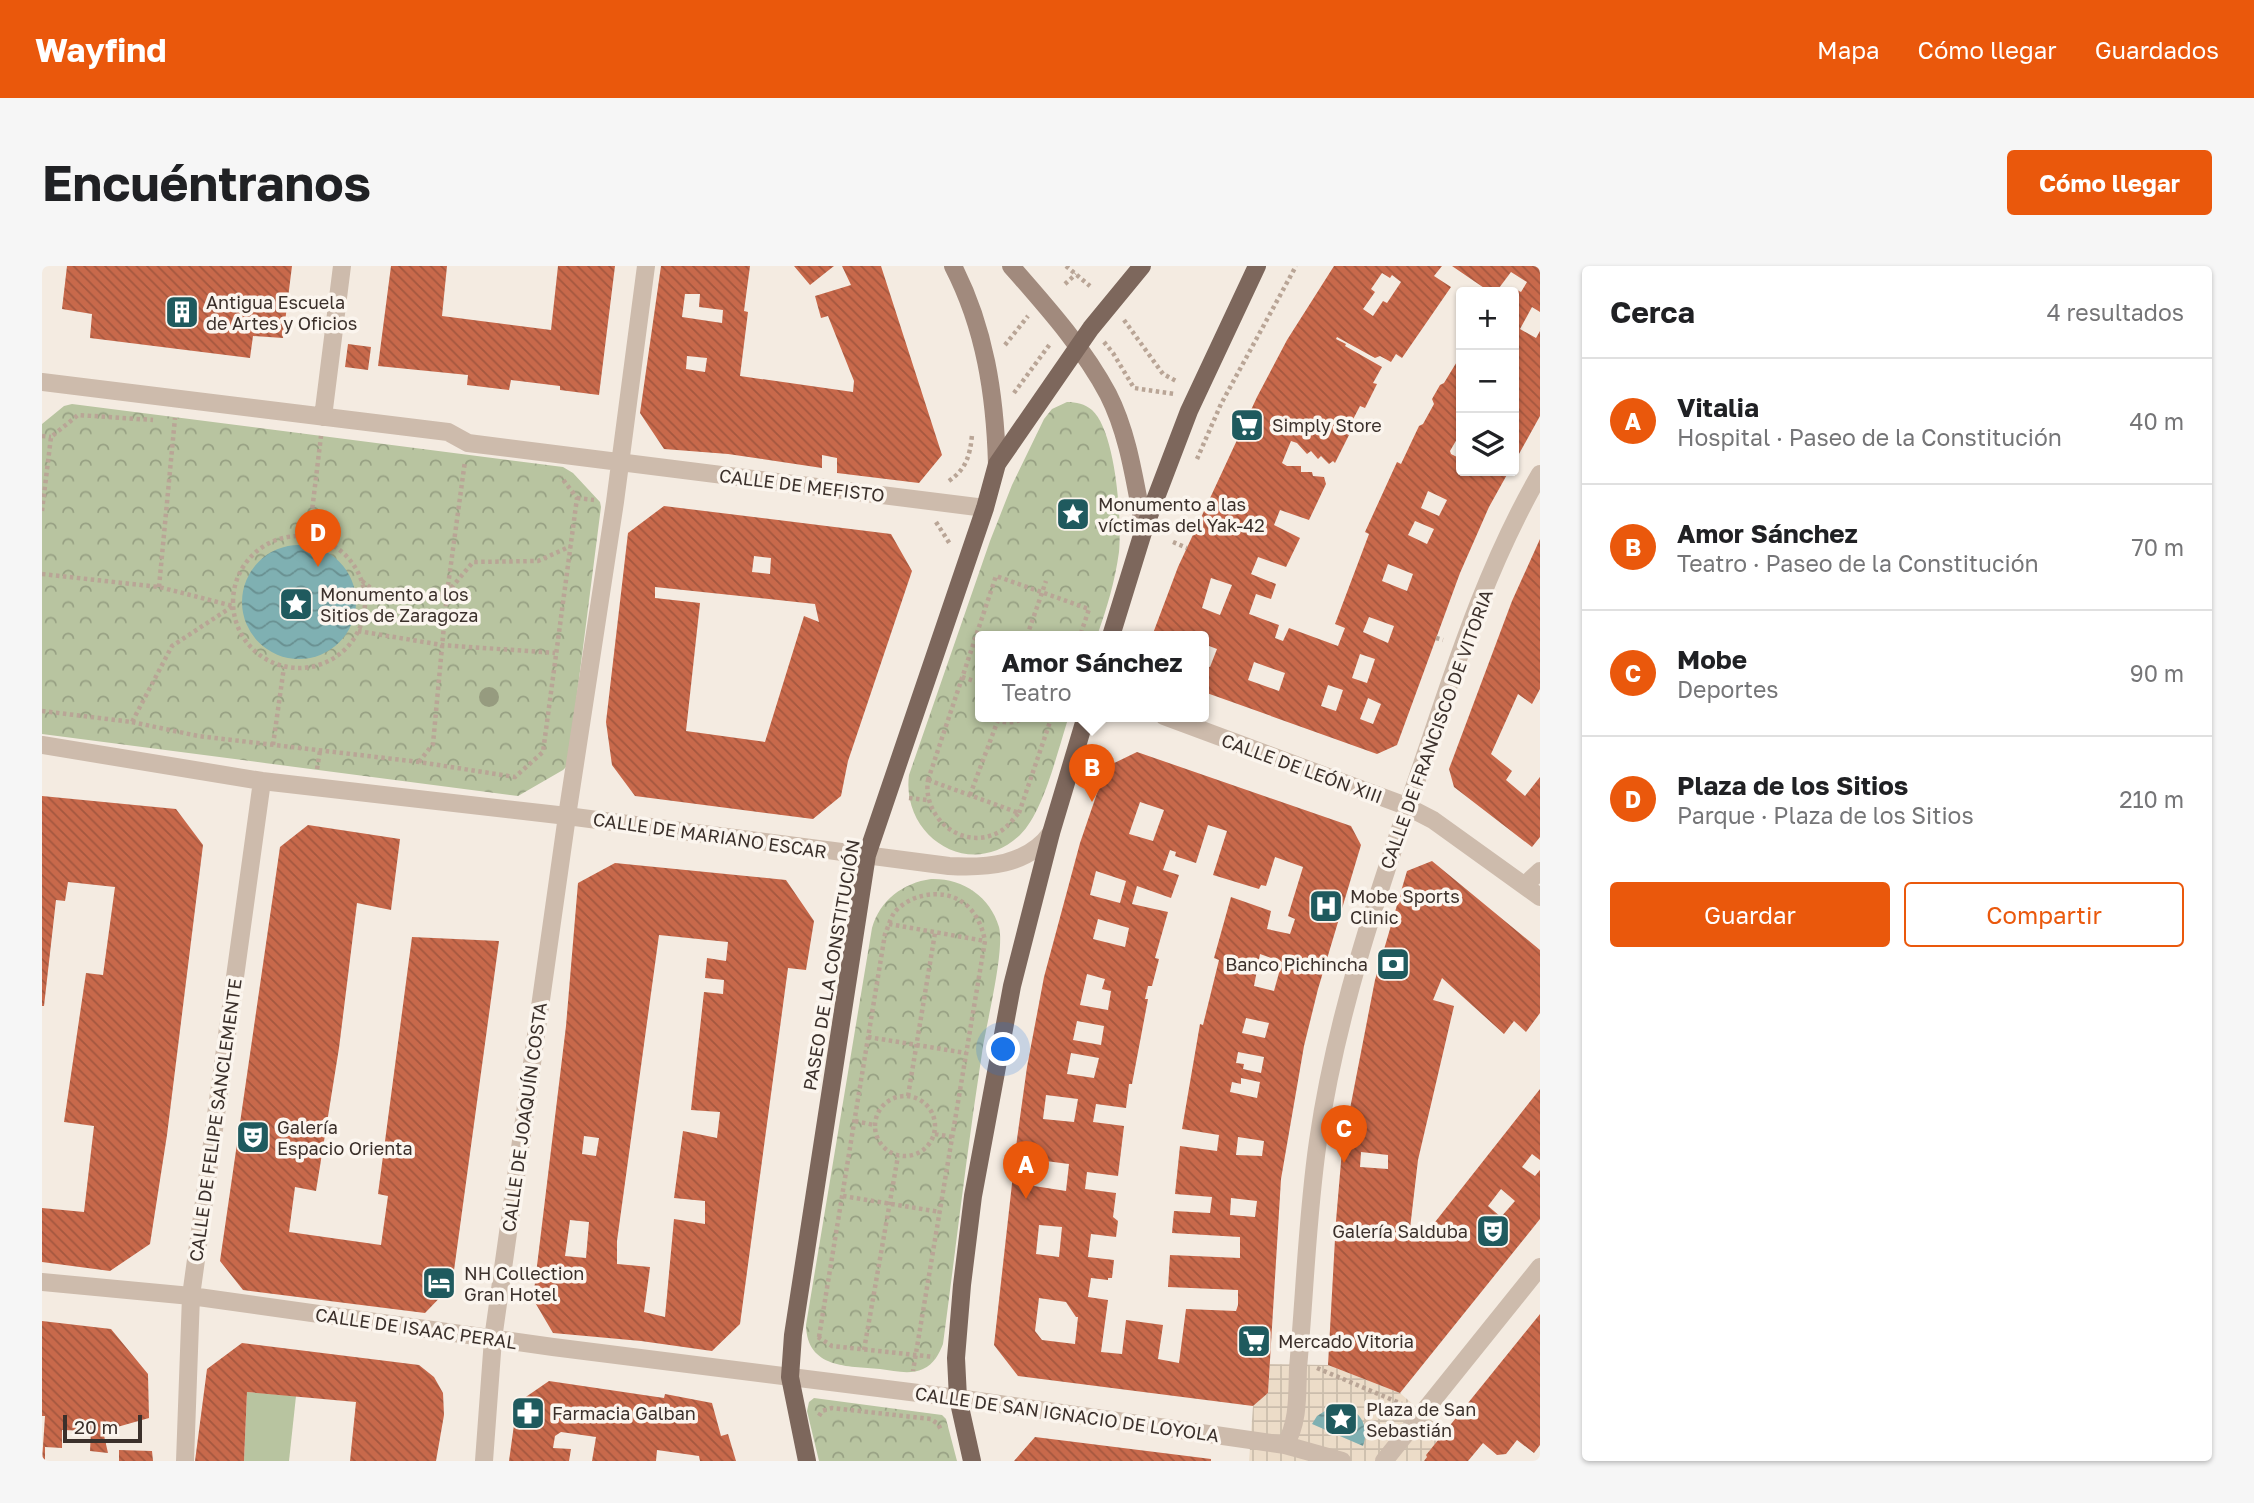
<!DOCTYPE html>
<html lang="es">
<meta charset="utf-8">
<style>
:root{--surface:#fff;--page:#f6f6f6;--text:#202124;--muted:#757577;--line:#e0e0e0;--accent:#ea580c}
body{margin:0;font-family:"Golos Text",sans-serif;background:var(--page);color:var(--text)}
.controls{position:absolute;right:21px;top:21px;display:grid;overflow:hidden;border-radius:7px;box-shadow:0 2px 5px #0004}
.controls button{width:63px;height:63px;display:grid;place-items:center;padding:0;border:0;border-bottom:2px solid var(--line);background:var(--surface);color:var(--text);font:35px sans-serif}
.scale{position:absolute;left:21px;bottom:18px;width:79px;box-sizing:border-box;padding-left:7px;border:4px solid #3b302b;border-top:0;font-size:19px;line-height:24px;white-space:nowrap;color:#3b302b;-webkit-text-stroke:5px #fbf5ee;paint-order:stroke}
.you{position:absolute;left:962px;top:784px;width:24px;height:24px;margin:-18px;border:5px solid #fff;border-radius:50%;background:#1a73e8;box-shadow:0 0 0 10px #1a73e833}
.badge{display:grid;place-items:center;width:46px;height:46px;border-radius:50%;background:var(--accent);color:#fff;font-size:23px;font-weight:700}
.pin{position:absolute;translate:-50% -58px;filter:drop-shadow(0 2px 4px #0008)}
.pin::after{content:'';position:absolute;top:37px;width:24px;height:21px;background:inherit;clip-path:polygon(0 0,100% 0,50% 100%)}
.popup{position:absolute;left:933px;top:365px;width:234px;height:91px;box-sizing:border-box;display:grid;place-content:center;border-radius:7px;background:var(--surface);filter:drop-shadow(0 2px 5px #0005);font-size:23px;white-space:nowrap;color:var(--muted)}
.popup b{font-size:26px;color:var(--text)}
.popup::after{content:'';position:absolute;left:50%;top:100%;margin-left:-14px;border:14px solid transparent;border-top-color:var(--surface)}
.list{margin:0;padding:0;list-style:none}
h2{display:flex;justify-content:space-between;align-items:center;height:91px;margin:0;padding:0 28px;font-size:30px}
h2 small{font-size:23px;font-weight:400;color:var(--muted)}
.list li{display:grid;grid-template-columns:46px 1fr auto;gap:21px;align-items:center;box-sizing:border-box;height:126px;padding:0 28px;border-top:2px solid var(--line)}
.list b{display:block;font-size:26px;white-space:nowrap}
.list p{margin:0;font-size:23px;white-space:nowrap;color:var(--muted)}
.list em{font-size:23px;font-style:normal;color:var(--muted)}
.actions{display:flex;gap:14px;padding:21px 28px}
.actions a{flex:1;padding:16px 0;border:2px solid var(--accent);border-radius:7px;text-align:center;font-size:24px;color:var(--accent)}
.actions .main{background:var(--accent);color:#fff}
.icon{flex:none;width:38px;height:38px;fill:none;stroke:currentColor;stroke-width:2;stroke-linecap:round;stroke-linejoin:round}
.map{position:relative;flex:none;width:1498px;height:1195px;overflow:hidden;border-radius:7px}
header{display:flex;align-items:center;gap:42px;box-sizing:border-box;height:98px;padding:0 35px;background:var(--accent);color:#fff}
header strong{font-size:33px}
nav{display:flex;gap:38px;margin-inline-start:auto;font-size:24px}
.intro{display:flex;align-items:center;justify-content:space-between;box-sizing:border-box;height:168px;padding:0 42px}
h1{margin:0;font-size:49px}
.button{padding:18px 32px;border-radius:7px;background:var(--accent);color:#fff;font-size:24px;font-weight:700}
main{display:flex;gap:42px;padding:0 42px}
aside{flex:1;background:var(--surface);border-radius:7px;box-shadow:0 2px 5px #0004}
.map>svg:first-child{display:block}
.park{fill:url(#park-crowns)}
.garden{fill:#b8c4a0}
.plaza{fill:url(#plaza-grid)}
.water{fill:url(#water-waves)}
.building{fill:url(#building-back-hatch);fill-rule:evenodd}
.lines{fill:none;stroke-linecap:round;stroke-linejoin:round}
.path{stroke:#b9a596;stroke-width:4.5;stroke-dasharray:3.5 3.5;stroke-linecap:butt}
.street{stroke:#cdbbac;stroke-width:18}
.secondary{stroke:#a18a7d;stroke-width:18}
.primary{stroke:#7d675c;stroke-width:18}
.tree{fill:#969b7f}
.labels{text-anchor:middle;dominant-baseline:central;stroke-width:7;stroke-linejoin:round;paint-order:stroke}
.poi-label{font-size:18px;fill:#3b302b;stroke:#fbf5ee;text-anchor:start}
.street-label{font-size:18px;fill:#3b302b;stroke:#fbf5ee}
</style>
<header>
<strong>Wayfind</strong>
<nav><a>Mapa</a><a>Cómo llegar</a><a>Guardados</a></nav>
</header>
<div class="intro"><h1>Encuéntranos</h1><a class="button">Cómo llegar</a></div>
<main>
<div class="map">
<svg width="1498" height="1195" viewBox="0 0 1498 1195">
<defs>
<pattern id="park-crowns" width="20" height="18" patternUnits="userSpaceOnUse" patternTransform="scale(1.75)"><rect width="20" height="18" fill="#b8c4a0"/><path d="M2 6a3 3 0 1 1 6 0M12 15a3 3 0 1 1 6 0" fill="none" stroke="#97a083"/></pattern>
<pattern id="plaza-grid" width="8" height="8" patternUnits="userSpaceOnUse" patternTransform="scale(1.75)"><rect width="8" height="8" fill="#ecdcc8"/><path d="M0 4h8M4 0v8" fill="none" stroke="#cbbdac"/></pattern>
<pattern id="water-waves" width="16" height="10" patternUnits="userSpaceOnUse" patternTransform="scale(1.75)"><rect width="16" height="10" fill="#7fb0b2"/><path d="M0 5q4-4 8 0t8 0" fill="none" stroke="#699091"/></pattern>
<pattern id="building-back-hatch" width="6" height="6" patternUnits="userSpaceOnUse" patternTransform="scale(1.75)"><rect width="6" height="6" fill="#c8694b"/><path d="M-1 5l2 2M0 0l6 6M5-1l2 2" fill="none" stroke="#a4573f"/></pattern>
</defs>
<rect width="100%" height="100%" fill="#f4ebe1"/>
<path class="park" d="M1025,136C1034,136 1043,138 1050,144C1074,166 1080,254 1077,286C1073,315 1065,342 1055,370H938V450H1027C1016,483 1002,546 978,569C929,616 859,571 867,509L948,275L970,219L1002,153L1010,143Z
M30,138L521,201L531,207L558,236L559,241L526,499L521,504L476,530L0,468V158L22,140Z
M889,613C920,612 948,630 957,661C963,685 944,759 940,787C925,884 914,981 901,1078C897,1088 892,1098 881,1103C868,1109 853,1105 838,1103C806,1100 765,1103 764,1059L830,662C838,634 861,617 889,613Z
M772,1132L900,1149L904,1153L915,1195H777L765,1145L767,1136Z"/>
<path class="garden" d="M205,1126L254,1130L247,1195H202Z"/>
<path class="plaza" d="M1228,1098L1286,1099L1358,1127L1403,1166L1384,1189L1385,1191L1382,1195H1207L1211,1140L1226,1127Z"/>
<path class="water" d="M200 336a57 57 0 1 1 114 0a57 57 0 1 1-114 0Z
M1291,1140C1315,1139 1329,1157 1321,1180L1270,1158L1275,1150Z"/>
<path class="building" d="M25,0H250L241,72L211,70L208,92L48,72L50,48L20,43Z
M349,0H405L400,50L509,64L516,0H573L557,129L518,124V120L469,114L467,124L425,119L426,109L336,100Z
M619,0H708L702,45L706,46L698,110L811,126L812,115L786,50L779,52L773,30L809,19L800,0H839L900,189L877,217L795,207V192L780,189V202L686,188L622,183L598,147ZM643,28H658L657,41L681,44L680,57L640,51ZM645,90L665,92L663,106L644,103Z
M752,0H792L768,19Z
M1292,0H1400L1392,10L1409,21L1360,92L1354,88L1349,96L1338,90L1333,92L1295,71L1294,73L1304,78L1303,80L1340,101L1331,117L1335,118L1323,142L1318,140L1306,163L1309,165L1293,197L1291,195L1287,198L1279,190L1276,193L1269,185L1265,188L1255,177L1249,175L1240,197L1245,200H1259V206H1270L1271,210L1282,211L1284,218L1267,254L1238,244L1232,259L1258,272L1244,301L1216,291L1209,308L1234,318L1229,333L1214,328L1207,348L1237,359L1233,372L1241,375L1247,362L1296,380L1303,362L1293,358L1327,268L1323,266L1355,196L1359,198L1377,160L1381,158L1392,138L1390,133L1398,119L1402,117L1419,89V172L1418,175L1415,173L1408,185L1409,188L1419,193V205H1467L1447,241L1418,307L1355,479L1335,488L1162,426V399L1168,401L1175,383L1162,378V370H1110L1136,301L1215,131L1245,74ZM1340,7L1348,12L1350,9L1359,16L1345,37L1341,35L1331,50L1321,43L1333,26L1329,23ZM1386,225L1405,234L1397,250L1379,242ZM1373,255L1392,263L1385,278L1366,269ZM1346,298L1371,308L1365,325L1340,315ZM1169,312L1190,319L1178,349L1160,342ZM1327,351L1352,360L1346,377L1321,366ZM1318,388L1333,393L1325,417L1310,412ZM1212,396L1243,407L1237,425L1206,414ZM1286,419L1301,424L1294,445L1279,440ZM1326,432L1339,438L1331,458L1318,453Z
M1410,0H1498V46L1490,41L1478,63L1494,72L1498,65V150L1472,197V112L1477,103L1472,100V29L1475,24L1479,26L1485,16L1469,6L1454,26H1448Z
M306,78L329,81L326,104L303,101Z
M622,240L849,268L870,305L806,495L799,530L771,553L593,530L570,499L564,456L586,267ZM712,290L729,292L728,308L710,306ZM613,321L773,338L777,356L762,350L723,476L644,465L658,337L613,332Z
M1498,273V423L1490,438L1476,428L1449,488L1470,505L1464,514L1483,530L1498,511V571L1490,581L1412,521L1407,503L1470,335Z
M1095,486L1309,560L1319,579L1276,723L1262,780L1239,913L1226,1127L1211,1140L976,1110L952,1079L975,873L985,801L1002,711L1038,577L1064,501ZM1098,536L1122,544L1111,575L1087,568ZM1166,559L1185,565L1171,609L1217,623L1219,619L1224,620L1233,591L1261,601L1246,650L1253,653L1248,668L1225,663L1229,645L1189,631L1172,692L1177,694L1161,759L1158,758L1140,863L1177,869L1175,885L1138,880L1133,928L1170,931L1168,947L1132,945L1130,967L1198,971V992L1128,989L1126,1021L1196,1024V1039L1194,1045L1144,1043L1137,1097L1116,1093L1121,1059L1084,1054L1080,1088L1059,1086L1066,1034L1046,1031L1049,1012L1066,1014V1012H1070L1072,994L1046,991L1049,968L1074,971L1076,955L1071,951L1074,927L1043,923L1045,906L1076,910L1082,860L1051,856L1054,838L1084,842L1087,818H1090L1106,733H1103L1106,720H1110L1117,693L1113,692L1126,646L1090,638L1095,620L1129,632L1137,609L1121,604L1128,584L1134,586L1133,590L1154,597ZM1054,605L1084,615L1078,637L1048,629ZM1056,653L1087,662L1083,681L1051,673ZM1218,688L1240,696L1232,725L1212,720ZM1045,708L1063,713L1060,723L1069,725L1066,744L1038,739ZM1204,752L1227,757L1223,772L1200,767ZM1035,755L1062,760L1059,779L1031,774ZM1196,786L1222,791L1219,807L1201,803L1202,798L1194,797ZM1029,787L1057,792L1052,812L1025,808ZM1199,812L1218,816L1215,832L1188,826L1190,816L1199,818ZM1004,829L1036,833L1032,856L1001,853ZM1196,871L1222,875L1220,890L1194,889ZM996,894L1027,898L1024,925L992,920ZM1189,932L1215,935L1213,951L1188,949ZM997,959L1020,961L1017,991L994,988ZM997,1032L1024,1036L1034,1051H1036L1033,1078L1000,1074L993,1065Z
M0,530L134,543L161,579L125,869L108,978L68,1005L0,996V942L42,946L52,860L22,856L44,707L61,709L73,621L26,616L23,635L14,634L2,740H0Z
M266,559L358,573L349,644L315,637L297,782L274,925L253,921L247,966L339,979L346,930L336,928L370,671L457,675L410,1019L383,1047L201,1024L178,995L238,581Z
M1390,595L1498,684V747L1484,766L1472,755L1462,768L1400,712L1391,734L1412,740L1376,894L1367,971L1382,976L1386,965L1498,823V894L1490,888L1480,901L1493,910L1498,904V953L1358,1127L1286,1099L1294,955L1300,884L1333,714L1365,605ZM1319,886L1346,889V903L1318,901ZM1459,923L1473,935L1459,951L1446,940Z
M573,597L744,614L772,655L764,704L746,702L698,1058L670,1085L599,1075L511,1067L491,1033L524,760L536,617ZM617,669L686,676L684,695L665,692L663,712L682,714L681,728L662,726L649,844L678,846L675,872L641,865L632,932L663,935V958L632,953L623,1051L602,1046L608,1001L575,998V975ZM542,870L557,872L554,890L540,888ZM528,954L547,956L544,992L523,990Z
M1498,1048V1179L1492,1187L1475,1174L1464,1188L1455,1189L1441,1177L1426,1195H1382L1385,1191L1384,1189Z
M0,1055L69,1063L106,1108L107,1152L61,1165L66,1187L48,1185L49,1165L20,1164V1182L3,1181V1195H0L3,1150H0Z
M200,1077L377,1099L392,1111L401,1127L402,1149L394,1195H308L314,1136L205,1126L202,1195H153L165,1103Z
M507,1115L622,1132L623,1128L670,1137L679,1170L686,1168L694,1195H658L657,1190L615,1184L614,1195H550L554,1171L519,1166L513,1170L511,1182L529,1183L527,1195H467L475,1137Z
M993,1171L1169,1193V1195H972Z
M77,1184L110,1185L111,1195H77Z"/>
<g class="lines">
<path class="path" d="M1024,0L1048,20
M1023,18L1034,8
M1082,54L1121,108L1136,116
M1062,76L1071,87L1092,122L1133,128
M963,79L986,50
M972,127L1008,78
M0,170L9,171
M1155,193L1179,138L1254,0
M907,215C924,203 928,190 930,169
M535,232L552,234
M0,245L9,171L36,149L111,154
M894,256L908,278
M267,270L279,170
M191 336a66 66 0 1 1 132 0a66 66 0 1 1-132 0Z
M1131,276L1145,282
M0,308L117,321L191,340
M320,315L340,331L378,333L405,327L431,296L496,295L529,280
M117,321L133,152
M316,365L400,379L513,387
M985,370L1004,315
M1394,372L1401,374
M920,411L938,417
M938,419V433
M0,445L90,456L130,380L191,340
M948,450C960,458 973,459 984,450
M90,456L156,470L377,496L473,511L501,486L535,232L519,211
M231,479L242,401
M377,496L391,478L405,327L423,195
M275,503L278,485
M886,514L954,310L1047,343L1038,370
M886,514L977,547C971,553 965,562 957,566C921,586 880,552 886,514Z
M928,529L956,454
M867,532L885,534
M977,547L1010,450
M847,658L943,675
M826,771L924,787
M833 860a30 30 0 1 1 60 0a30 30 0 1 1-60 0Z
M866,830L893,667
M813,855L832,859
M893,868L910,871
M801,930L898,946
M776,1071L790,1080L892,1091
M777,1071L843,668C846,662 848,653 852,647C858,639 870,632 880,630C914,622 937,642 943,675L871,1105
M822,1084L856,890
M1275,1102L1360,1138
M777,1150L780,1145L790,1142L889,1153L896,1158L899,1164"/>
<path class="street" d="M0,116L406,166L426,177L943,242
M281,151L300,0
M1122,450L1364,540L1391,554L1498,631
M0,479L220,515L525,550L907,600C944,602 985,600 1009,567
M1483,619L1498,605
M0,1016L149,1030L511,1081L916,1132L1243,1179L1300,1195
M1243,1179C1257,1156 1255,1128 1256,1102C1263,1026 1265,950 1276,875C1296,736 1344,604 1389,472C1419,382 1450,291 1498,208
M143,1195L149,1030L220,515
M442,1195L451,1073L525,550L573,236L604,0
M1342,1195L1498,1001"/>
<path class="secondary" d="M911,0C943,62 953,129 955,198
M969,0C1004,40 1041,81 1066,128C1087,169 1093,218 1102,263"/>
<path class="primary" d="M1069,370L1102,263L1147,145L1215,0
M765,1195L748,1111L751,1069L825,589L943,242L955,198L1049,62L1100,0
M930,1195L916,1132L914,1092L920,1019L931,930L970,720L1009,567L1044,450"/>
</g>
<circle class="tree" cx="447" cy="431" r="10"/>
<defs>
<g id="building-square" transform="scale(1.75)"><rect x="-9" y="-9" width="18" height="18" rx="4" fill="#1f5a5e" stroke="#fbf5ee"/><path d="M-4-6H4V6H1V3H-1V6H-4ZM-2.5-4.3h1.7v1.8h-1.7ZM.8-4.3h1.7v1.8H.8ZM-2.5-1h1.7V.8h-1.7ZM.8-1h1.7V.8H.8Z" fill="#fff"/></g>
<g id="supermarket-square" transform="scale(1.75)"><rect x="-9" y="-9" width="18" height="18" rx="4" fill="#1f5a5e" stroke="#fbf5ee"/><path d="M-6-5.5h2.5l.6 2H6L4.5 2H-2.5L-4.4-4H-6ZM-1.5 3.2a1.3 1.3 0 1 0 .1 0ZM3 3.2a1.3 1.3 0 1 0 .1 0Z" fill="#fff"/></g>
<g id="sight-square" transform="scale(1.75)"><rect x="-9" y="-9" width="18" height="18" rx="4" fill="#1f5a5e" stroke="#fbf5ee"/><path d="M0-6L1.8-2.2L6-1.7L2.9 1.2L3.7 5.4L0 3.3L-3.7 5.4L-2.9 1.2L-6-1.7L-1.8-2.2Z" fill="#fff"/></g>
<g id="hospital-square" transform="scale(1.75)"><rect x="-9" y="-9" width="18" height="18" rx="4" fill="#1f5a5e" stroke="#fbf5ee"/><path d="M-5-5h3v3.5h4V-5h3V5h-3V1.5h-4V5h-3Z" fill="#fff"/></g>
<g id="bank-square" transform="scale(1.75)"><rect x="-9" y="-9" width="18" height="18" rx="4" fill="#1f5a5e" stroke="#fbf5ee"/><path d="M-6-4H6V4H-6ZM0-2.3a2.3 2.3 0 1 0 0 4.6a2.3 2.3 0 1 0 0-4.6Z" fill="#fff"/></g>
<g id="theatre-square" transform="scale(1.75)"><rect x="-9" y="-9" width="18" height="18" rx="4" fill="#1f5a5e" stroke="#fbf5ee"/><path d="M-5-5.5Q0-4 5-5.5V0Q5 5 0 6Q-5 5-5 0ZM-3.3-2.5H-1v1.5H-3.3ZM1-2.5H3.3v1.5H1ZM-2.8 1Q0 5.5 2.8 1Z" fill="#fff"/></g>
<g id="hotel-square" transform="scale(1.75)"><rect x="-9" y="-9" width="18" height="18" rx="4" fill="#1f5a5e" stroke="#fbf5ee"/><path d="M-6-4.5h1.5V1H6V5H4.5V3h-9V5H-6ZM-4 0a1.8 1.8 0 1 1 3.6 0ZM.5 0V-2.5h3Q6-2.5 6 0Z" fill="#fff"/></g>
<g id="pharmacy-square" transform="scale(1.75)"><rect x="-9" y="-9" width="18" height="18" rx="4" fill="#1f5a5e" stroke="#fbf5ee"/><path d="M-2-6h4v4h4v4h-4v4h-4v-4h-4v-4h4Z" fill="#fff"/></g>
</defs>
<g fill-rule="evenodd">
<use href="#building-square" x="140" y="46"/>
<use href="#supermarket-square" x="1205" y="159"/>
<use href="#sight-square" x="1031" y="248"/>
<use href="#sight-square" x="254" y="338"/>
<use href="#hospital-square" x="1284" y="640"/>
<use href="#bank-square" x="1351" y="698"/>
<use href="#theatre-square" x="211" y="871"/>
<use href="#theatre-square" x="1451" y="965"/>
<use href="#hotel-square" x="397" y="1017"/>
<use href="#supermarket-square" x="1212" y="1075"/>
<use href="#pharmacy-square" x="486" y="1147"/>
<use href="#sight-square" x="1299" y="1153"/>
</g>
<g class="labels">
<g class="poi-label">
<text x="164" y="36">Antigua Escuela<tspan x="164" dy="21">de Artes y Oficios</tspan></text>
<text x="1230" y="159">Simply Store</text>
<text x="1056" y="238">Monumento a las<tspan x="1056" dy="21">víctimas del Yak-42</tspan></text>
<text x="278" y="328">Monumento a los<tspan x="278" dy="21">Sitios de Zaragoza</tspan></text>
<text x="1308" y="630">Mobe Sports<tspan x="1308" dy="21">Clinic</tspan></text>
<text x="1326" y="698" text-anchor="end">Banco Pichincha</text>
<text x="235" y="861">Galería<tspan x="235" dy="21">Espacio Orienta</tspan></text>
<text x="1426" y="965" text-anchor="end">Galería Salduba</text>
<text x="422" y="1007">NH Collection<tspan x="422" dy="21">Gran Hotel</tspan></text>
<text x="1236" y="1075">Mercado Vitoria</text>
<text x="1324" y="1143">Plaza de San<tspan x="1324" dy="21">Sebastián</tspan></text>
<text x="510" y="1147">Farmacia Galban</text>
</g>
<g class="street-label">
<text transform="translate(760 219) rotate(7)">CALLE DE MEFISTO</text>
<text transform="translate(1394 463) rotate(-70)">CALLE DE FRANCISCO DE VITORIA</text>
<text transform="translate(1260 502) rotate(20)">CALLE DE LEÓN XIII</text>
<text transform="translate(668 569) rotate(8)">CALLE DE MARIANO ESCAR</text>
<text transform="translate(789 699) rotate(-80)">PASEO DE LA CONSTITUCIÓN</text>
<text transform="translate(482 851) rotate(-82)">CALLE DE JOAQUÍN COSTA</text>
<text transform="translate(173 854) rotate(-82)">CALLE DE FELIPE SANCLEMENTE</text>
<text transform="translate(374 1062) rotate(8)">CALLE DE ISAAC PERAL</text>
<text transform="translate(1025 1148) rotate(8)">CALLE DE SAN IGNACIO DE LOYOLA</text>
</g>
</g>
</svg>
<div class="controls">
<button>+</button>
<button>−</button>
<button><svg class="icon" aria-label="layers" viewBox="0 0 24 24"><path d="M12 4l9 5-9 5-9-5zM3 14l9 5 9-5"/></svg></button>
</div>
<div class="scale">20 m</div>
<div class="you"></div>
<div class="pin badge" style="left:984px;top:933px">A</div>
<div class="pin badge" style="left:1050px;top:536px">B</div>
<div class="popup"><b>Amor Sánchez</b>Teatro</div>
<div class="pin badge" style="left:1302px;top:897px">C</div>
<div class="pin badge" style="left:276px;top:301px">D</div>
</div>
<aside>
<h2>Cerca<small>4 resultados</small></h2>
<ul class="list">
<li><span class="badge">A</span><div><b>Vitalia</b><p>Hospital · Paseo de la Constitución</p></div><em>40 m</em></li>
<li><span class="badge">B</span><div><b>Amor Sánchez</b><p>Teatro · Paseo de la Constitución</p></div><em>70 m</em></li>
<li><span class="badge">C</span><div><b>Mobe</b><p>Deportes</p></div><em>90 m</em></li>
<li><span class="badge">D</span><div><b>Plaza de los Sitios</b><p>Parque · Plaza de los Sitios</p></div><em>210 m</em></li>
</ul>
<div class="actions"><a class="main">Guardar</a><a>Compartir</a></div>
</aside>
</main>
